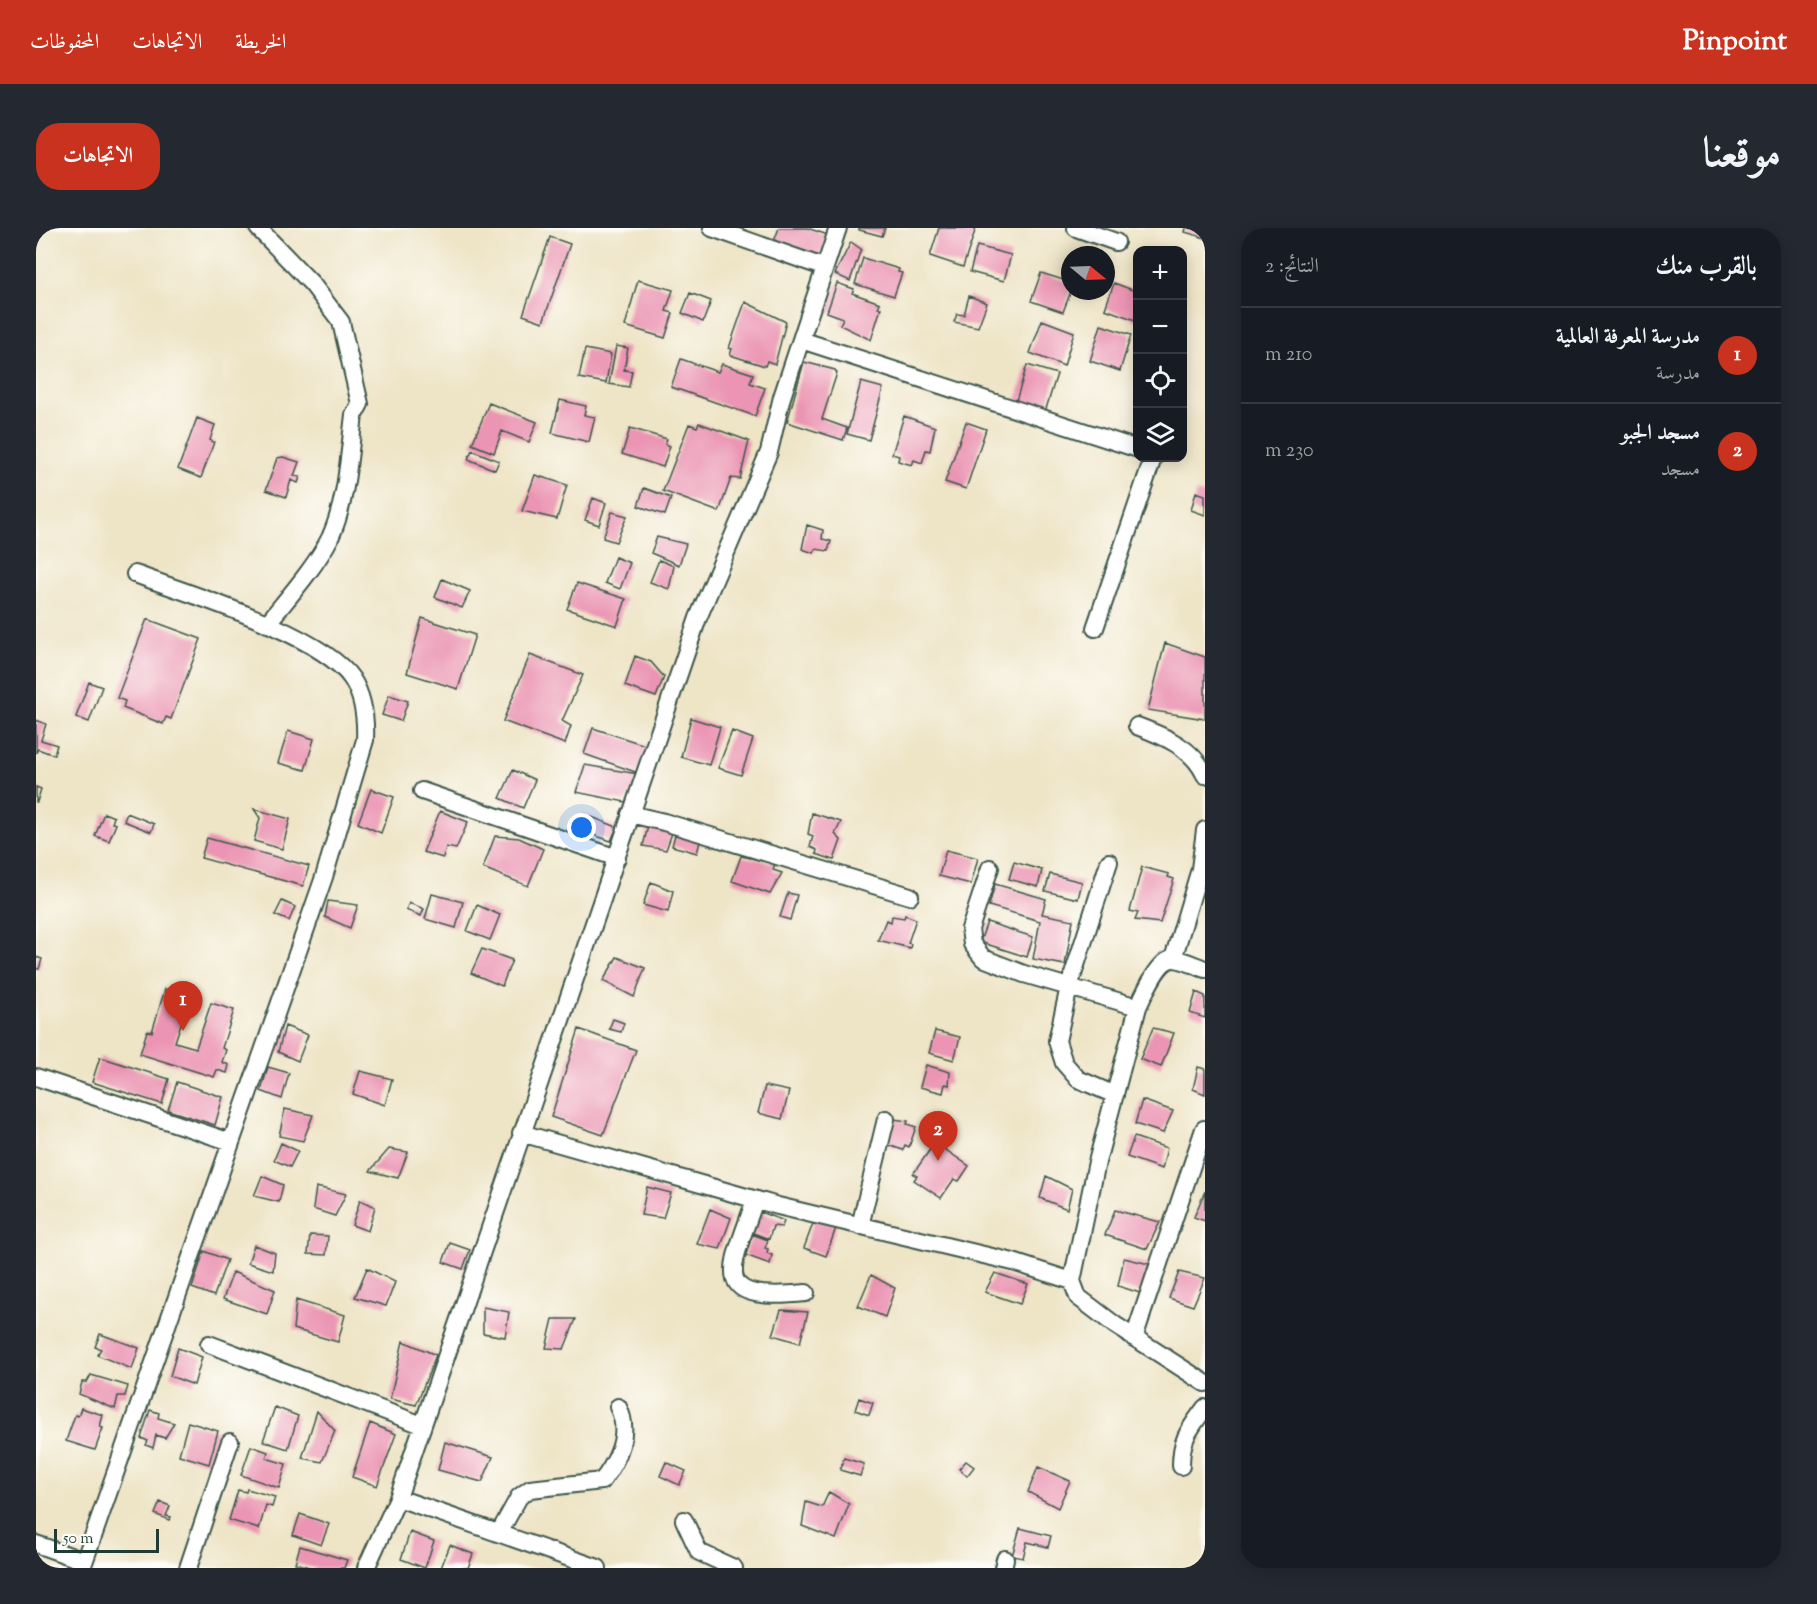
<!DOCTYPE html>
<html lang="ar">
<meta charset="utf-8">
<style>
:root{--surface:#171b24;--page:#242831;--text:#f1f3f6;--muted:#9ea1a6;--line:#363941;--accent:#c8321e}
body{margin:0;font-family:"Sorts Mill Goudy",Amiri,serif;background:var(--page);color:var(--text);direction:rtl}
.controls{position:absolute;right:18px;top:18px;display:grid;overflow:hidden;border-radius:12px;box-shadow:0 3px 15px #0003}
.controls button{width:54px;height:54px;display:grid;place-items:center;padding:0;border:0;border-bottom:2px solid var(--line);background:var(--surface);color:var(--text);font:30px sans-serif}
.compass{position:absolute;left:1025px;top:18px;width:54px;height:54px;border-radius:50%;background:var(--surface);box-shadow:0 3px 15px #0003;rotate:109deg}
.scale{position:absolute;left:18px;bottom:15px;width:105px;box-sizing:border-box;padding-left:6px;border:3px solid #1f3d34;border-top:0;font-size:16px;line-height:21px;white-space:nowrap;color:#1f3d34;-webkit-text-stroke:4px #fdfcf7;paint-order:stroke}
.you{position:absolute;left:546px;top:600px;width:21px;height:21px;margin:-15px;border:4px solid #fff;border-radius:50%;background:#1a73e8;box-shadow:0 0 0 9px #1a73e833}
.badge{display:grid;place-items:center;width:39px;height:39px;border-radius:50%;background:var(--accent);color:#fff;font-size:20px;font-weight:700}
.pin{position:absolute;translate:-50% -50px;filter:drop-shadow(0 2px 3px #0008)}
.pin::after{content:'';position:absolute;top:32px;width:21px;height:18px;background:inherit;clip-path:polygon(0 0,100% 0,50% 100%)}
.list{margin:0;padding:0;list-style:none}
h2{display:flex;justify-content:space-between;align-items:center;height:78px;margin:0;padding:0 24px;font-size:26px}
h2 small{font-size:20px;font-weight:400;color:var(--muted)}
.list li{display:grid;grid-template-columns:39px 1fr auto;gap:18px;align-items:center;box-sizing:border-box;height:96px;padding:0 24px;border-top:2px solid var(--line)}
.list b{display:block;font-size:22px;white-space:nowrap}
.list p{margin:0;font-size:20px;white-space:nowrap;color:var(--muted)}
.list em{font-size:20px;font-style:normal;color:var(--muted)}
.icon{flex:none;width:33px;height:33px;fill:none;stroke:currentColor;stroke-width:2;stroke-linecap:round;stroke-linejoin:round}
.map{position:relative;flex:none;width:1169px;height:1340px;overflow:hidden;direction:ltr;border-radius:24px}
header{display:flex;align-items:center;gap:36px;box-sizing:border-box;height:84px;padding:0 30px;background:var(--accent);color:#fff}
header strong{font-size:28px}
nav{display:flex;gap:33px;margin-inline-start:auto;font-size:21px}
.intro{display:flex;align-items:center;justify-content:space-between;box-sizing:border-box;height:144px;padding:0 36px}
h1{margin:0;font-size:42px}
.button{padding:15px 27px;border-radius:24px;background:var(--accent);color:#fff;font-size:21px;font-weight:700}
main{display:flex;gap:36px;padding:0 36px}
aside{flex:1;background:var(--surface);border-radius:24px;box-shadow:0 3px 15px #0003}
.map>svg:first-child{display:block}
.building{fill:#eb94b3}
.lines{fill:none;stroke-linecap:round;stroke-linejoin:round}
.minor-casing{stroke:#3e564a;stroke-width:20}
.minor{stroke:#fff;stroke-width:16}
</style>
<header>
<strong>Pinpoint</strong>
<nav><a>الخريطة</a><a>الاتجاهات</a><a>المحفوظات</a></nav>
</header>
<div class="intro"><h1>موقعنا</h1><a class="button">الاتجاهات</a></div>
<main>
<aside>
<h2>بالقرب منك<small>النتائج: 2</small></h2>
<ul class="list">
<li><span class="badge">1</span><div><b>مدرسة المعرفة العالمية</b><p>مدرسة</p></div><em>210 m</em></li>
<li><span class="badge">2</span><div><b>مسجد الجبو</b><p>مسجد</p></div><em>230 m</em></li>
</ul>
</aside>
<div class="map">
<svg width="1169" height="1340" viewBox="0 0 1169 1340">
<rect width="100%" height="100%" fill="#fdfcf7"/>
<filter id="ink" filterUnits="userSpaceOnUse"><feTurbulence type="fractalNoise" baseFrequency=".0167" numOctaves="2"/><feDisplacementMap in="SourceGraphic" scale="12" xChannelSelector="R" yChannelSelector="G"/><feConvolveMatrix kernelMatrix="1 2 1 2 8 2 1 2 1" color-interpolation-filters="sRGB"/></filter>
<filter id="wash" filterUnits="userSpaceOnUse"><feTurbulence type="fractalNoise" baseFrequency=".008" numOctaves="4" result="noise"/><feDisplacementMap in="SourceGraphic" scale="24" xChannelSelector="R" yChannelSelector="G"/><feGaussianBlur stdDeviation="1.35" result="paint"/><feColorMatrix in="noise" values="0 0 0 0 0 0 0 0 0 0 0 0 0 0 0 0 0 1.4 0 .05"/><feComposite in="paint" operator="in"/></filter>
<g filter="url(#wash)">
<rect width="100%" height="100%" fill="#eee4c6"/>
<g id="blocks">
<path class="building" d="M743,0H771L792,7L784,31L737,16Z
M823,0H849L846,8L823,2Z
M903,0H940L927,39L894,28Z
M1150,0H1169V10L1149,4Z
M514,9L534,16L507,94L487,87Z
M815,14L825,21L814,53L799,46Z
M941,18L975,27L968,53L934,44Z
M827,30L863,41L862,44L866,45L858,68L819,56Z
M1005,45L1034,54L1035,63L1027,84L995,73Z
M602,52L637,62L630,83L637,85L629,110L589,98Z
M801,55L818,61L816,65L844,75L842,80H845L835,112L804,97L807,90L791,84Z
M1078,55L1102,64V93L1069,81Z
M654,65L675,73L667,94L646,85Z
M933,68L951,75L942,99L918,94L921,86L928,87Z
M709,74L750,94L739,136L731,133L729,138L694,127L696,121L693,120Z
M1006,92L1038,104L1028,138L994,125Z
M1065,97L1095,107L1084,143L1054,133Z
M580,118L592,120L588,142L596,143L593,159L573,156Z
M549,121L575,126L570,155L543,150Z
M645,131L682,144L686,136L717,146L714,155L729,160L719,188L635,159Z
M768,134L799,142L801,145L786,191L811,200L807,212L751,194Z
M991,137L1021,146L1009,184L979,176Z
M825,154L847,160L833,212L811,206Z
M524,172L550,178L548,187L559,189L553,214L516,205Z
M453,175L501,194L493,214L466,203L458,225L436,216Z
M868,188L899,199L894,223L890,222L886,235L878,232L876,237L862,233L863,228L856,226Z
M161,190L179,197L174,212L178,214L165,250L142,241Z
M930,194L950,201L930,261L909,254Z
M663,195L713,213L704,251L695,250L683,284L627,263L653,196L661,199Z
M594,200L631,211L629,216L634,218L627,239L586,226Z
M436,222L463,233L459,242L432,231Z
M247,229L263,234L258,248L264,249L262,255L255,252L250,269L230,262L241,230Z
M499,247L531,257L521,291L486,283Z
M608,260L635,270L629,287L602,278Z
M1160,264L1169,267V287L1155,282Z
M557,270L570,275L563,297L549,292Z
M576,284L591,288L580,314L567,310Z
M771,297L787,302L786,311L795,313L792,323L780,321L778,325L766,321Z
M621,309L650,316L643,337L615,325Z
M579,329L594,335L584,361L569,355Z
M623,332L638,338L633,361L614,354Z
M406,351L434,363L426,380L399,369Z
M541,355L590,371L581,398L531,381Z
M386,390L439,407L422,461L371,445Z
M111,391L165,411L135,491L130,489L127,496L87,480L89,473L81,470Z
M1129,415L1169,429V491L1112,482Z
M494,427L547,447L526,493L535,498L529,516L467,493Z
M599,428L615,434L628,449L620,469L589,458Z
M53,454L66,459L53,494L40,489Z
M353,467L372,473L365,493L346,487Z
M655,490L684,499L673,537L645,529Z
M0,492L10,496L5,512L21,517L18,527L2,521L0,525Z
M557,500L618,520L608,547L589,574L540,564L549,537L608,547L548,526Z
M252,503L278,511L269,542L242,535Z
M696,503L717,511L705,547L682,540Z
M477,542L499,552L487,580L464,570Z
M0,559L5,561L1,574H0Z
M335,561L358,569L345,605L322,595Z
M218,581L254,591L246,621L218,613L224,590Z
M404,583L432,594L420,621L410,619L407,630L387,624Z
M68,585L78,589L76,595L80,596L73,613L59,608Z
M91,585L118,596L115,604L88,593Z
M776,585L805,594L799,606L805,612L798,632L780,626L781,622L774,619L777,608L772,606Z
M548,586L581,599L575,613L543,602Z
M613,594L636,605L630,622L607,618Z
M640,603L665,610L661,625L636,618Z
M459,608L483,610L507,621L492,658L447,640Z
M171,610L273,638L267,658L165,630Z
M910,622L942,630L935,656L903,648Z
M705,628L739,635L737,642L746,645L734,666L696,653Z
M978,634L1006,642L1002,659L973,651Z
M1106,639L1133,646L1132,649L1138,651L1124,695L1099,692L1102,685L1094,683Z
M1014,646L1046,654L1042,671L1009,663Z
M615,654L637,663L632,684L607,677Z
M959,656L1010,671L1006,686L1037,692L1029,737L997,731L1004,693L953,678Z
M752,665L761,667L754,692L744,689Z
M396,666L427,674L420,700L389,691Z
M246,673L259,679L253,693L239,687Z
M292,673L322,677L314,700L289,689Z
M373,675L388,681L385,688L370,682Z
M441,677L464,687L454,712L431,703Z
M869,687L880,691L872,715L875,716L874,720L842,712L850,692L855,694L856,688L868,690Z
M951,694L997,709L991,729L944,714Z
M446,721L476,732L466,758L435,745Z
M0,729L6,731L3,741H0Z
M581,729L609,740L598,769L567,753Z
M129,761L154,768L139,814L160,820L175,775L198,782L186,820L190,822L186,834L193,837L191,845L181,842L178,849L104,826L111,803L116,804Z
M1160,764L1169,768V790L1154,785Z
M577,791L588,795L585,804L573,801Z
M249,798L272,807L262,833L242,824Z
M1117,800L1138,805L1125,839L1104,831Z
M543,801L600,822L567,907L515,889Z
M899,803L924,809L918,832L893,825Z
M64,829L133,851L126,876L56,854Z
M890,837L914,844L913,857L909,856L907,865L884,859Z
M232,839L253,845L246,871L225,863Z
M1162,839L1169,841V866L1157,861Z
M324,843L356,851L349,877L317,866Z
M141,854L187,869L179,897L132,882Z
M729,858L753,863L746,891L722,885Z
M1106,872L1137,883L1127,905L1099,896Z
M249,881L277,887L267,913L243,908Z
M858,891L872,893L871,896L880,899L873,919L869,917L867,922L852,917Z
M1098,909L1131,920L1126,941L1091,929Z
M245,915L262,923L254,939L238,932Z
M904,918L933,938L923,953L918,951L905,970L878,952L881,948L877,946L895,920L900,923Z
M353,921L372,924L362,950L334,943Z
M226,948L247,957L243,974L218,968Z
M1010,948L1036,961L1031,981L1004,970Z
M280,959L310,966L299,988L277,981Z
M611,959L635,965L627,990L605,987Z
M1169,963V993L1158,989Z
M324,972L339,979L332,1003L316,997Z
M674,981L695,990L684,1021L661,1016Z
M1079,982L1124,994L1111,1021L1069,1007Z
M724,984L748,993L746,999L737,998L733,1011L717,1005Z
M779,990L801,997L790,1028L768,1020Z
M716,1006L732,1012L729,1020L732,1021L731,1025L736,1027L734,1036L709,1027Z
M274,1007L292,1008L290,1027L272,1026Z
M414,1015L434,1022L427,1041L407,1034Z
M218,1017L239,1025L237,1043L212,1035Z
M168,1023L191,1032L178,1068L156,1060Z
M1088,1030L1113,1036L1104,1065L1082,1058Z
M331,1040L359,1054L350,1078L319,1069Z
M197,1044L239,1062L231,1086L187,1071Z
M1143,1044L1169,1050L1157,1078L1133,1070Z
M959,1045L992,1056L984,1076L949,1064Z
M835,1047L859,1060L849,1089L822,1078Z
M260,1072L309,1087L302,1114L257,1101Z
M447,1079L473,1084L469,1109L447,1105Z
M745,1082L772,1084L764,1115L737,1107Z
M517,1091H540L528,1121L510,1120Z
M64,1106L103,1120L96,1141L61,1127L65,1121L59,1119Z
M367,1113L400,1127L380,1177L354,1171Z
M142,1120L166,1129L158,1157L134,1148Z
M55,1147L92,1158L89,1168H82L79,1181L43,1166L46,1154H51Z
M823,1170L837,1175L833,1187L819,1182Z
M239,1179L262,1188L252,1221L227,1213Z
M45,1180L67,1187L64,1199L67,1200L59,1222L30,1213L39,1187L42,1188Z
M114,1182L123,1185L122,1190L138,1195L129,1210L120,1207L117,1220L110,1217L112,1213L105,1210Z
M281,1183L299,1203L286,1234L266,1230Z
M152,1194L182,1203L173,1236L143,1227Z
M334,1195L360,1206L341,1258L316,1249Z
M409,1214L457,1229L446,1254L402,1242Z
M215,1218L232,1224L230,1230L250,1236L243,1260L205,1247Z
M808,1230L828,1236L824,1248L804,1242Z
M930,1233L938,1239L931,1248L923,1241Z
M630,1234L650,1243L643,1257L624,1248Z
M1002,1239L1034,1253L1022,1280L992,1264Z
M211,1261L239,1269L236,1279L230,1277L223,1301L193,1292L202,1262L210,1264Z
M793,1264L813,1276L800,1311L766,1298L770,1274L786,1279Z
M124,1274L134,1278L130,1288L135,1289L133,1292L119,1286Z
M264,1286L293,1296L285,1317L257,1307Z
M984,1300L1015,1308L1012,1319L991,1314L987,1330L976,1328Z
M374,1304L398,1313L389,1340L365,1331Z
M414,1317L437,1326L432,1340H405Z
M264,1318L311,1332L308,1340H277L259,1335Z"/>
</g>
</g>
<g filter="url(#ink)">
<use href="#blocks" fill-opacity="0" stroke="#3e564a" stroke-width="1.5"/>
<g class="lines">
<g class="minor-casing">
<path id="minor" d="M222,0L276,56L305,94L324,176L318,187C313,227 311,273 294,310C278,341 253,368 231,396
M676,0L787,39
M1040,0L1080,14
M765,112L1102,221
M1059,400L1117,230
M1101,498C1128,508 1157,520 1169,547
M386,563L581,630
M594,586L628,594L874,668
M1073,634L1033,759L1021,813L1028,835L1042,851L1079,867
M954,640L934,701L936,716L947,730L988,746L1102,779
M1137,731L1164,641L1169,602
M1169,741C1160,738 1147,731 1137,731C1123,731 1107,768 1102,779L1061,934L1036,1053L1042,1069L1079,1097L1169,1155
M0,849L195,914
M485,905L742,978L977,1034L1036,1053
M719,972C696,1041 670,1075 770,1065
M824,998L850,891
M1098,1110L1168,901
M173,1116L386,1197
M1145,1238C1145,1210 1153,1202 1169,1180
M362,1270L562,1340
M648,1292L663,1324L698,1340
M463,1305L483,1269L494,1261L566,1253C582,1232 595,1204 582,1179
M0,1316L48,1333
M46,1340L288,649L329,512C330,491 328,470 316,451C286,406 153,366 99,346
M152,1340L194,1214
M330,1340L362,1270L662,390L733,224L746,169L802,0
M967,1340L969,1331"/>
</g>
<use href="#minor" class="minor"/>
</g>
</g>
</svg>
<div class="controls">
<button>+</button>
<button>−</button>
<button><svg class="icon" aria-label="locate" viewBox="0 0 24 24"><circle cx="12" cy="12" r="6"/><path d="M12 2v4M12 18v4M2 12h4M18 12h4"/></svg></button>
<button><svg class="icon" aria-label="layers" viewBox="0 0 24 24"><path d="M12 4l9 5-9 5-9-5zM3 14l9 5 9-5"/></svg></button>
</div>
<svg class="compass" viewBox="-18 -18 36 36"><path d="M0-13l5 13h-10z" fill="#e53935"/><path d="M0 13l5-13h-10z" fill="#9ea1a6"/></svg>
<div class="scale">50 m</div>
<div class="you"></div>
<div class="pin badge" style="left:147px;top:803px">1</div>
<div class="pin badge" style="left:902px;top:933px">2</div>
</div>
</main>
